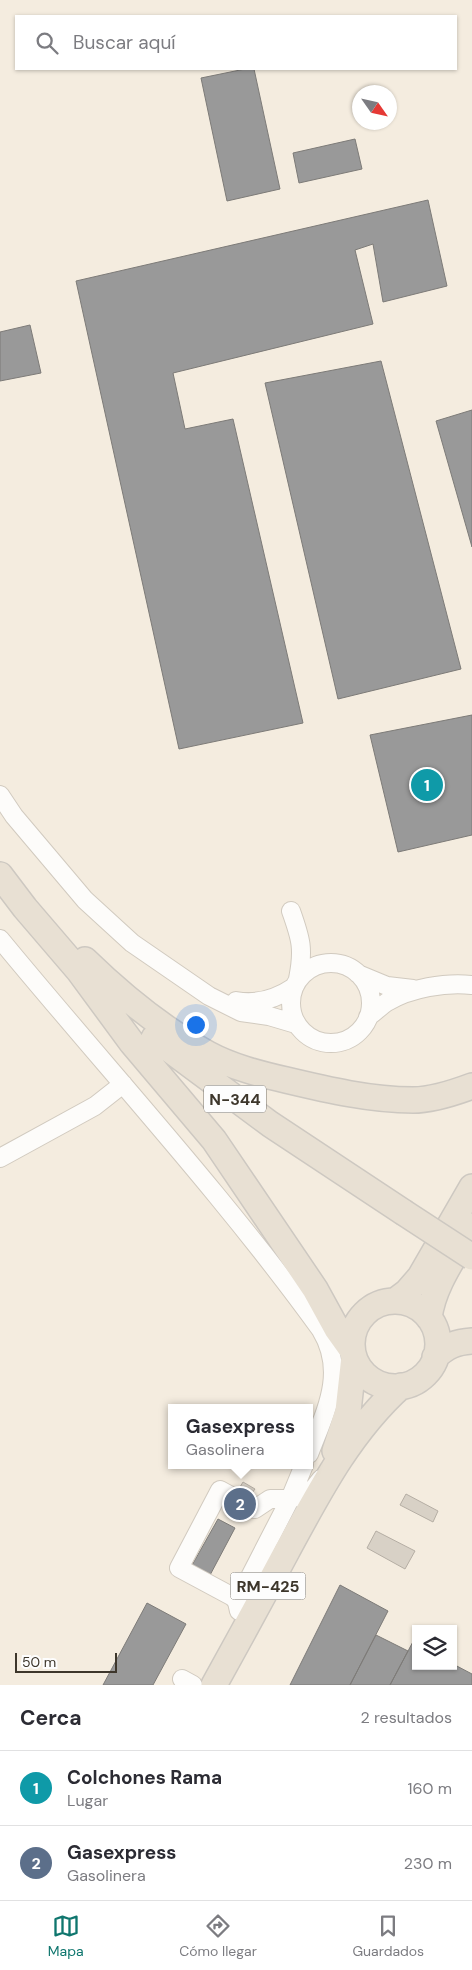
<!DOCTYPE html>
<html lang="es">
<meta charset="utf-8">
<style>
:root{--surface:#fff;--page:#f2f2f3;--text:#2b2b33;--muted:#7c7c81;--line:#e1e1e2;--accent:#0f766e}
body{margin:0;font-family:"DM Sans",sans-serif;background:var(--page);color:var(--text)}
.controls{position:absolute;right:15px;bottom:15px;display:grid;overflow:hidden;border-radius:0px;box-shadow:0 1px 4px #0004}
.controls button{width:45px;height:45px;display:grid;place-items:center;padding:0;border:0;border-bottom:1px solid var(--line);background:var(--surface);color:var(--text);font:25px sans-serif}
.compass{position:absolute;left:352px;top:85px;width:45px;height:45px;border-radius:50%;background:var(--surface);box-shadow:0 1px 4px #0004;rotate:124deg}
.scale{position:absolute;left:15px;bottom:12px;width:102px;box-sizing:border-box;padding-left:5px;border:2px solid #3d362b;border-top:0;font-size:14px;line-height:18px;white-space:nowrap;color:#3d362b;-webkit-text-stroke:4px #fdfdfd;paint-order:stroke}
.you{position:absolute;left:195px;top:1024px;width:18px;height:18px;margin:-12px;border:4px solid #fff;border-radius:50%;background:#1a73e8;box-shadow:0 0 0 8px #1a73e833}
.badge{display:grid;place-items:center;width:32px;height:32px;border-radius:50%;background:var(--accent);color:#fff;font-size:16px;font-weight:700}
.pin{position:absolute;translate:-50% -50%;border:2px solid #fff;box-shadow:0 1px 5px #0006}
.popup{position:absolute;left:168px;top:1404px;width:145px;height:65px;box-sizing:border-box;display:grid;place-content:center;border-radius:0px;background:var(--surface);filter:drop-shadow(0 1px 4px #0005);font-size:16px;white-space:nowrap;color:var(--muted)}
.popup b{font-size:19px;color:var(--text)}
.popup::after{content:'';position:absolute;left:50%;top:100%;margin-left:-10px;border:10px solid transparent;border-top-color:var(--surface)}
.list{margin:0;padding:0;list-style:none}
h2{display:flex;justify-content:space-between;align-items:center;height:65px;margin:0;padding:0 20px;font-size:21px}
h2 small{font-size:16px;font-weight:400;color:var(--muted)}
.list li{display:grid;grid-template-columns:32px 1fr auto;gap:15px;align-items:center;box-sizing:border-box;height:75px;padding:0 20px;border-top:1px solid var(--line)}
.list b{display:block;font-size:19px;white-space:nowrap}
.list p{margin:0;font-size:16px;white-space:nowrap;color:var(--muted)}
.list em{font-size:16px;font-style:normal;color:var(--muted)}
.icon{flex:none;width:28px;height:28px;fill:none;stroke:currentColor;stroke-width:2;stroke-linecap:round;stroke-linejoin:round}
.map{position:relative;flex:none;width:472px;height:1685px;overflow:hidden}
.search{position:absolute;background:var(--surface);box-shadow:0 1px 4px #0004;left:15px;right:15px;top:15px;height:55px;display:flex;align-items:center;gap:12px;box-sizing:border-box;padding:0 18px;border-radius:0px;color:var(--muted);font-size:19px}
.sheet{height:215px;background:var(--surface)}
nav{display:flex;justify-content:space-around;align-items:center;box-sizing:border-box;height:70px;border-top:1px solid var(--line);background:var(--surface);font-size:14px;color:var(--muted)}
nav a{display:grid;justify-items:center;gap:2px}
nav .on{color:var(--accent)}
.map>svg:first-child{display:block}
.shops{fill:#e06666;stroke:#af5854}
.industry{fill:#999;stroke:#7d7b78}
.building{fill:#d8d1c6;stroke:#b5aea4}
.lines{fill:none;stroke-linecap:round;stroke-linejoin:round}
.minor-casing{stroke:#d1cabf;stroke-width:20}
.highway-casing{stroke:#cdc8c1;stroke-width:28}
.minor{stroke:#fdfcfa;stroke-width:18}
.highway{stroke:#e8e0d3;stroke-width:25}
.highway-bridge-casing{stroke:#cdc8c1;stroke-width:28;stroke-linecap:butt}
.highway-bridge{stroke:#e8e0d3;stroke-width:25}
.labels{text-anchor:middle;dominant-baseline:central;stroke-width:5;stroke-linejoin:round;paint-order:stroke}
.shield{fill:#fdfdfd;stroke:#77726a;stroke-width:1}
.shield-label{font-size:16px;font-weight:bold;fill:#3d362b}
</style>
<div class="map">
<svg width="472" height="1685" viewBox="0 0 472 1685">
<rect width="100%" height="100%" fill="#f4ecdf"/>
<path class="shops" d="M242,1488L253,1494L239,1520L227,1513Z"/>
<path class="industry" d="M245,69H254L280,189L227,201L201,78Z
M355,139L362,169L299,183L293,153Z
M428,200L447,286L383,302L373,244L355,250L373,324L173,373L185,429L233,419L303,723L179,749L76,281Z
M30,325L41,373L0,381V332Z
M381,361L461,669L338,699L265,383Z
M472,410V547L436,421Z
M472,715V835L398,852L370,735Z
M218,1519L235,1528L209,1577L191,1567Z
M340,1585L388,1611L350,1685H290Z
M147,1603L186,1624L153,1685H103Z
M376,1635L408,1651L390,1685H350Z
M416,1636V1666H453V1664L472,1674V1685H390Z"/>
<path class="building" d="M243,1482L255,1489L252,1493L240,1487Z
M406,1494L438,1511L433,1522L400,1505Z
M376,1531L415,1551L405,1569L367,1548Z"/>
<g class="lines">
<g class="minor-casing">
<path id="minor" d="M0,795L14,816L85,900L132,943L209,996L241,1012L269,1016L296,1024
M291,911C301,939 304,949 298,979
M0,939C107,1069 222,1193 321,1330C347,1373 325,1412 309,1454
M291 1003a40 40 0 1 1 80 0a40 40 0 1 1-80 0Z
M358,974L387,986L413,989
M236,1001C258,1005 276,999 294,987
M368,1017C375,1012 381,1006 387,1002C410,988 446,982 472,985
M0,1158L95,1106L123,1084
M237,1602L233,1597L179,1568L220,1490L255,1509L270,1499H290L300,1496L314,1488L321,1479
M239,1611L237,1602L290,1499L304,1465
M182,1679L193,1685"/>
</g>
<g class="highway-casing">
<path id="highway" d="M0,875L25,908L79,971L132,1043L214,1140L315,1289L337,1329L352,1350
M85,960C123,997 162,1029 208,1054C232,1067 260,1074 286,1080C328,1090 371,1100 413,1100C431,1100 456,1092 472,1086
M154,1038L270,1124L403,1212
M395,1301L407,1292L420,1277L472,1187
M352 1344a43 43 0 1 1 86 0a43 43 0 1 1-86 0Z
M429,1318C433,1285 456,1255 472,1226
M435,1357C447,1346 456,1342 472,1341
M335,1451L348,1411L354,1357
M214,1685C239,1640 263,1596 287,1551C319,1492 350,1432 401,1386"/>
</g>
<use href="#minor" class="minor"/>
<use href="#highway" class="highway"/>
<g class="highway-bridge-casing">
<path id="highway-bridge" d="M403,1212L472,1257"/>
</g>
<use href="#highway-bridge" class="highway-bridge"/>
</g>
<g class="labels">
<g class="shield">
<rect x="204" y="1085.5" width="62" height="27" rx="4"/>
<rect x="230.5" y="1572.5" width="75" height="27" rx="4"/>
</g>
<g class="shield-label">
<text x="235" y="1099">N-344</text>
<text x="268" y="1586">RM-425</text>
</g>
</g>
</svg>
<div class="controls">
<button><svg class="icon" aria-label="layers" viewBox="0 0 24 24"><path d="M12 4l9 5-9 5-9-5zM3 14l9 5 9-5"/></svg></button>
</div>
<svg class="compass" viewBox="-18 -18 36 36"><path d="M0-13l5 13h-10z" fill="#e53935"/><path d="M0 13l5-13h-10z" fill="#7c7c81"/></svg>
<div class="scale">50 m</div>
<div class="you"></div>
<div class="pin badge" style="left:427px;top:785px;background:#0f9aa8">1</div>
<div class="pin badge" style="left:240px;top:1504px;background:#5c6f8a">2</div>
<div class="popup"><b>Gasexpress</b>Gasolinera</div>
<div class="search"><svg class="icon" aria-label="search" viewBox="0 0 24 24"><circle cx="10" cy="10" r="6"/><path d="M15 15l6 6"/></svg>Buscar aquí</div>
</div>
<section class="sheet">
<h2>Cerca<small>2 resultados</small></h2>
<ul class="list">
<li><span class="badge" style="background:#0f9aa8">1</span><div><b>Colchones Rama</b><p>Lugar</p></div><em>160 m</em></li>
<li><span class="badge" style="background:#5c6f8a">2</span><div><b>Gasexpress</b><p>Gasolinera</p></div><em>230 m</em></li>
</ul>
</section>
<nav>
<a class="on"><svg class="icon" aria-label="map" viewBox="0 0 24 24"><path d="M3 6l6-2 6 2 6-2v14l-6 2-6-2-6 2zM9 4v14M15 6v14"/></svg>Mapa</a>
<a><svg class="icon" aria-label="directions" viewBox="0 0 24 24"><path d="M12 3l9 9-9 9-9-9zM9 14v-3h6M13 9l2 2-2 2"/></svg>Cómo llegar</a>
<a><svg class="icon" aria-label="saved" viewBox="0 0 24 24"><path d="M7 4h10v16l-5-4-5 4z"/></svg>Guardados</a>
</nav>
